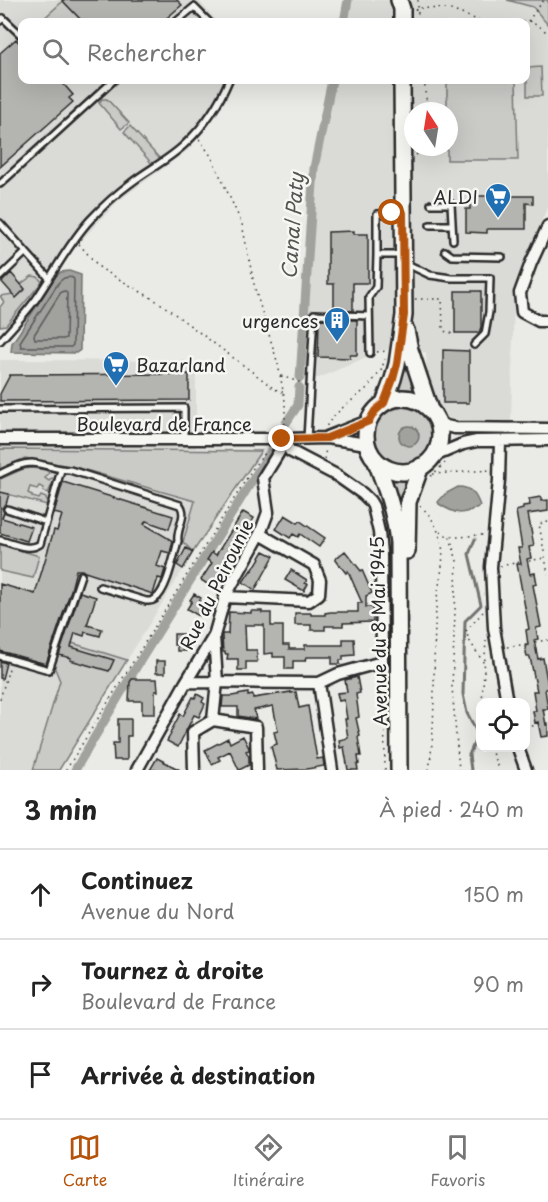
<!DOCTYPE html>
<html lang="fr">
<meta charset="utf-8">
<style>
:root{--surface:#fff;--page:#f6f6f6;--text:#222;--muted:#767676;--line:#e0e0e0;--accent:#b45309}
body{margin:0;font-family:"Playpen Sans",sans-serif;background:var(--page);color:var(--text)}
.controls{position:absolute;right:18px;bottom:18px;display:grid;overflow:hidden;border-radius:12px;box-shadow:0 6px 24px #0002}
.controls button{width:54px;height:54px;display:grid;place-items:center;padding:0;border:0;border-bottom:2px solid var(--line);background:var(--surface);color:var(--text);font:30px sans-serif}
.compass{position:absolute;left:404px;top:102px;width:54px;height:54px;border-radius:50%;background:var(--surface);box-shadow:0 6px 24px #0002;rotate:348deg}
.stop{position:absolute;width:18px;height:18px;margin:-14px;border:4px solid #b45309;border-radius:50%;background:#fff}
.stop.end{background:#b45309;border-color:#fff;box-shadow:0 2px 6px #0008}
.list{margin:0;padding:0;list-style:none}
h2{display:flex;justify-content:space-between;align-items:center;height:78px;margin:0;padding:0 24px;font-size:26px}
h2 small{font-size:20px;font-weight:400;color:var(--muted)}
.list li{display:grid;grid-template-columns:39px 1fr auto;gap:18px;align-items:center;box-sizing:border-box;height:90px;padding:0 24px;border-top:2px solid var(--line)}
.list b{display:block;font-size:22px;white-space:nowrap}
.list p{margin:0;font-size:20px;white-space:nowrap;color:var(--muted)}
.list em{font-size:20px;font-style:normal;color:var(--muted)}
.icon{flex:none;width:33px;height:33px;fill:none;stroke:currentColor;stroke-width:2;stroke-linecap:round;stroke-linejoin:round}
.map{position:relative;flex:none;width:548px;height:770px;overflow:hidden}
.search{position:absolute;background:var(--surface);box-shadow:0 6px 24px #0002;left:18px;right:18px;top:18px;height:66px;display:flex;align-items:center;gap:15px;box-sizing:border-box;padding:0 21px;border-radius:12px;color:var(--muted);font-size:22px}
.sheet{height:348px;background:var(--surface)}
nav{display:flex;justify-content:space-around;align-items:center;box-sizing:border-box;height:84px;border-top:2px solid var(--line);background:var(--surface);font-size:16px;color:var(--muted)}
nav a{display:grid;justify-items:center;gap:3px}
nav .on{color:var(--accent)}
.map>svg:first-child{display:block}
.built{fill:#dadad6;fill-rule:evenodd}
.green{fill:#cacac7;stroke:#7a7a79;stroke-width:1.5}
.water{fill:#a1a19e;stroke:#727270;stroke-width:1.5}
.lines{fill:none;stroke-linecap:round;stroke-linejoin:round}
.shore{stroke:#5a5a59;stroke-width:1.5}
.stream{stroke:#727270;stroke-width:3}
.canal{stroke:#a1a19e;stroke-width:9}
.building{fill:#b4b4b1;stroke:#2b2b2b;stroke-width:1.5}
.lane-casing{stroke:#2b2b2b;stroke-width:10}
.street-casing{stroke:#2b2b2b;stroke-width:15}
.secondary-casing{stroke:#2b2b2b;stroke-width:20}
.path{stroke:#2b2b2b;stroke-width:1.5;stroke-dasharray:1.5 4.5;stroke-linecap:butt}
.lane{stroke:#f6f6f2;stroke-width:5}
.street{stroke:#f6f6f2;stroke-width:10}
.secondary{stroke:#f6f6f2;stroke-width:15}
.route{stroke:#b45309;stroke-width:8}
.labels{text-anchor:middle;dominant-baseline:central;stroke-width:5;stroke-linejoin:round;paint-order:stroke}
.poi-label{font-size:18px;fill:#2b2b2b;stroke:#f6f6f2;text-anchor:end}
.street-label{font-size:18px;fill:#2b2b2b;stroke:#f6f6f2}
.water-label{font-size:20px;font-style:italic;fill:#545453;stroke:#f6f6f2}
</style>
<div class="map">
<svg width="548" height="770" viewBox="0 0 548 770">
<rect width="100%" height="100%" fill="#eaeae6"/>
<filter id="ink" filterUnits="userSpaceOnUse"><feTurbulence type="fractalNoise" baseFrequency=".0167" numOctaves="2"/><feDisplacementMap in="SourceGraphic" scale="12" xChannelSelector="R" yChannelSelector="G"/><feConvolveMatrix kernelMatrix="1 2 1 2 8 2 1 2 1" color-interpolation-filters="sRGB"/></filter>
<g filter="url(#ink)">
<path class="built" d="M0,0H198L217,22H22V80H233L222,106L188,150L118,201L73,249L7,326L0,327Z
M350,0H507L533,7L548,25V205L514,290L511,422L444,419L428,389L426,352L382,350L319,378H304L318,168L336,80H526V22H346ZM413,111H449V147H413Z
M0,360L196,361V448L266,449L221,508L59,770H0Z"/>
<path class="green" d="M507,0H548V25L533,7Z
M63,1L83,22H40Z
M541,67L542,96H527V68Z
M447,80H516L518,160H447V147H449V111H447Z
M102,99H107L129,123L121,129L99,103Z
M130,126L160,159L153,165L124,132Z
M32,276L38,277L42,282L6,325L0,326V307L4,302L0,296L13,294L16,298L25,290L21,284Z
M404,358H406L419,394L417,397L403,393L395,394Z
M403,407C426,410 443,432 427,454C423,460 416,464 408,466C370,472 357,414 403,407Z
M0,449L261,451L193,552L183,542L195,501L75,467L25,458L0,469Z
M32,468L46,470L49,473L45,478L49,481L52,478L54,480L48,493L43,491L44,488L39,486L37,489L30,487L28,493L32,495V497L39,499L41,496L46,498L47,505L0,492V479L23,469Z
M387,478L411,481L401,522Z
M0,544L39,556L33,578L0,571Z
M72,643L127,660L59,770H33L60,681L54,666L58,655L68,657Z"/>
<path class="water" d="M69,271L81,275L80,350L76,353L11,352L12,343L19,333L55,277L61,272Z
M399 436a10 10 0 1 1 20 0a10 10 0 1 1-20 0Z
M458,487C471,487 476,494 480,506C461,516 457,515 439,504L438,502L445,494Z"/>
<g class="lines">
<path class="shore" d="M69,277L73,278L74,280L73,345L71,347H21L20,342L59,282L64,278Z
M64,291L67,293L66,338L63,339H35L34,335L61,292Z"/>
<path class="stream" d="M471,770L469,755L478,734L467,713L463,694L465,621L481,605L469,554L475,539"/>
<path class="canal" d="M344,22L348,0
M300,378L314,168L332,80
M286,423L298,405L299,387
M75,770L137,666L270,452"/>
</g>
<path class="building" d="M62,0H177L182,5L162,22H83Z
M16,39L22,46V80H60L73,95L69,98L73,102L0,167V53Z
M470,196H533V204L526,203V229H487V233L466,232V209H470Z
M354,231V234H368V283H353V311L334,310V284H328V232Z
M11,273L25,289L16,298L2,282Z
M455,291H481V327L479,333H455Z
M319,319L357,320V355H350V358L318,357Z
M443,350L469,351V403H443Z
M189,374V400L0,401V394L10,375Z
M63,482L173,516L169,529L146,521L144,524L173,541L170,553L162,551L157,566L165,569L162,579L158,578L153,594L85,572L82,570H76L71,590L46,664L0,651V584L35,594L54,530L57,531L62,515L54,513Z
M0,492L9,494L6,504L2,508L4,512L2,518L32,527L27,541L0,533Z
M541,497V501L548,500V511L528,514L534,546L529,547L531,558L527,559L530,574L535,573L537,584L533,585L541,627L536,628L538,639L534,640L538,659L543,658L548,686V689H545L548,709H543L546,725L548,724V736L541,737L538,722L535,723L533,711H536L533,691H537L530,657H527L525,646L528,645L526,630L529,629L517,564H521L518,548H522L516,511L523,509V506L530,505L529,499Z
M243,512L254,518L250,525L251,526L229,559L228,558L212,587L201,580L212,563L207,560L212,552L216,555Z
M285,515L298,523L300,521L325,538L319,547L300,534L298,537L293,534L290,538L276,529Z
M186,548L193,552L183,569L177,565Z
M264,551L274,556L255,590L243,582L251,570L252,571Z
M345,551L361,571L362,570L372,593L366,596V607H373V622L343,623V626H325V630H311V625H295V613H311V615H325V613L331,612H358V603H362L348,571L346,573L335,559Z
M291,570L307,580L305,583L308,584L304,591L285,580Z
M80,592L96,597L87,625L102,629L100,636L85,632L84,636L75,633L71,647L114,660L109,671L70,660L71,658L59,655Z
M194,594L201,598L198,604L204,608L199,616L187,609L192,601L190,600Z
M251,611H262V613H271V626H283V645H289V649H305V645H343V639H354L355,655L343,656V660H340V664H332V657H306L305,661H293V669H285V657H273V653L264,654V625H245L246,650H257V662H246V670H238V659H227L228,654H225V652H223L222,637V634H228L229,612L251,613Z
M174,634H186V651H177V645H174Z
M0,661L6,663L2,679L0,678Z
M156,661H165V673H156Z
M357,677L360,693L356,694L359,717L356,718L360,736L358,737L361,756H358L359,764L357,765L358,770H348L344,747L340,748L339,740L348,738L345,719H347L344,700L339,701L337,693L347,692L345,680Z
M132,679H157L158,691H155V714H142V701H129L130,682Z
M291,692V693L296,692L299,708L308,706L317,759L323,758L324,766L307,769L277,770L271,746L277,744L274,732L278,731L273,706L254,710L256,719L238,716V707H222L223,696H232L248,693V696L253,695V698Z
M197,694L204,698L202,702L205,704L199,717L194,715L178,747L167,741L171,734L170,733L180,714L183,716L193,697L195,698Z
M118,719H131V736H127V760H114L113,743H118Z
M243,736L249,748V750L246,751L249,757V765L239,770L230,751L218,757L220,760L212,764L205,750L228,738L230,743Z
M157,758L180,770H150Z"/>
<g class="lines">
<g class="lane-casing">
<path id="lane" d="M0,21L3,18L22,36
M176,22L194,7L209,22
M0,184L114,80
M431,204H451L453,240
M0,223L49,278
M430,225H452
M445,251L452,256L502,257
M377,255V214L401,213
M405,263L430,275L451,278H490L489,312L485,334L474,345
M0,277L26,252
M0,341C13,327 25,314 36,299C54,273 68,244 90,220C102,207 116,194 131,183C149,169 170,159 186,143C205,125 219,104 229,80
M370,353L369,297L376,287L377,255H401
M0,409L184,408V439
M307,439L314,314L369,316
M0,474C10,469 21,463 32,463C45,464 57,470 70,470L180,505C188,516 176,528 178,541C174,555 167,591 155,599C151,602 150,601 146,601L100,587
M7,509L46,522
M0,540C12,543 29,552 40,544L61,470
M0,656L49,670L81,575"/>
</g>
<g class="street-casing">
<path id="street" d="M548,226L531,263L520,293L522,312L539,321H548
M437,421L446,426L455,428L548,429
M327,437L368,421
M0,439H285L327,438L367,444
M500,441L499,480L491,567L494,628L507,702
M432,457L463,444L477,441L548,440
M225,597L309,601L319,594L320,580L314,565L260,534
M214,636L217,682L213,720L256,727L257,770
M186,682L319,683L338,674L382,662L381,554L379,532L373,506L370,501L363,494L336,475L290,451L287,446L285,439
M319,683L332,770
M518,748L526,770
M137,770L186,682L214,636L225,597L260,534L268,512L263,478L279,452L282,439
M194,770L193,732L213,720"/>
</g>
<g class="secondary-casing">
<path id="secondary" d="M399,0L402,9V22
M406,330L410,350L430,410
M366 435a37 37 0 1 1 74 0a37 37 0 1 1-74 0Z
M384,403L393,379L397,364L404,315L402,80
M375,459C386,487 395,513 398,543L399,770
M407,551L408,502L421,466"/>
</g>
<path class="path" d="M418,0V22
M415,10L419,8L448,9L483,22
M529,21L542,28L548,34
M522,22L528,21L544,0
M426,80C423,90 427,101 429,111
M199,139L211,156L242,224L255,289L278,364L285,401V426L284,430
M416,155L427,147
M79,244L100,268L160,303L263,380L274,389L283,392
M415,299H442L443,327L444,331L449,333H454
M377,352L387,351
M281,376L302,383
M327,426V424L341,409L366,389L381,371L385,359
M324,459L326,449
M433,474L491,470
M431,476L445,463
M420,506C432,515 439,531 442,545C445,567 437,587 436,609C432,662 437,717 429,770
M548,522L539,524L548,574
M440,532C455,542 468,534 485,535
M450,537L457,561L452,687L459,770
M529,561L544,558
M500,566L520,562
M483,612L466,631L469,640L485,665
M535,642L548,640
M507,647L527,644
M384,672L385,770
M0,699L10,665
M482,702L486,641
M546,723H548
M526,727L538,725
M490,748L499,770
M66,770L255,465L267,451"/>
<use href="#lane" class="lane"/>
<use href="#street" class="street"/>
<use href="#secondary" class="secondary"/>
</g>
</g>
<g class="lines" filter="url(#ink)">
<path class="route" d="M282,439L327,438L369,421L375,411L384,403L393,379L397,364L404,315L403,213H392"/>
</g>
<defs>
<g id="supermarket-pin" transform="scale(1.35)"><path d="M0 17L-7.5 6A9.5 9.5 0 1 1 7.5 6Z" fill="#1f6fb2" stroke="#f6f6f2"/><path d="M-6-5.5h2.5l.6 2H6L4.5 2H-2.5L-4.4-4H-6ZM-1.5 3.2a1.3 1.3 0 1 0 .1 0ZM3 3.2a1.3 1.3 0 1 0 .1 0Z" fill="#fff"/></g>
<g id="building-pin" transform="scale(1.35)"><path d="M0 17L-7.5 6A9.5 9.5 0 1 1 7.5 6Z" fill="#1f6fb2" stroke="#f6f6f2"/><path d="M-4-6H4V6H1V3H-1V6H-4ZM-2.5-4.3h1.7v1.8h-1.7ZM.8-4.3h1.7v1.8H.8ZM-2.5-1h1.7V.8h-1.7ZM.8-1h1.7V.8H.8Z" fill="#fff"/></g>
</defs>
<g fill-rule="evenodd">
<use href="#supermarket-pin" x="498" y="196"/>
<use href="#building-pin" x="337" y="320"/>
<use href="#supermarket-pin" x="116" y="364"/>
</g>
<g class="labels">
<g class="poi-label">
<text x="478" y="196">ALDI</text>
<text x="318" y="320">urgences</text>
<text x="136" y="364" text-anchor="start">Bazarland</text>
</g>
<g class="street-label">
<text x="164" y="423">Boulevard de France</text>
<text transform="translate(216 584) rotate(-64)">Rue du Peirounie</text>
<text transform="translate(378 631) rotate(-91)">Avenue du 8 Mai 1945</text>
</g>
<g class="water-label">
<text transform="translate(292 226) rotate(-86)">Canal Paty</text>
</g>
</g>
</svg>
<div class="controls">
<button><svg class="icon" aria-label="locate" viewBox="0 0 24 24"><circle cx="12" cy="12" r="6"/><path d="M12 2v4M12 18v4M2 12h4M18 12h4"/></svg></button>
</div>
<svg class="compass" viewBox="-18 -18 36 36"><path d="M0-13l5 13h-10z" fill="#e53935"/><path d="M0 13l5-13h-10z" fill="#767676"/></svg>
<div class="stop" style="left:392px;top:213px"></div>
<div class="stop end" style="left:282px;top:439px"></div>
<div class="search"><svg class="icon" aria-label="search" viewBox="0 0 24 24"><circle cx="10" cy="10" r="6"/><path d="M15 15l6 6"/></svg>Rechercher</div>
</div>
<section class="sheet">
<h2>3 min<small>À pied · 240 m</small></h2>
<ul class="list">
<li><svg class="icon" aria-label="ahead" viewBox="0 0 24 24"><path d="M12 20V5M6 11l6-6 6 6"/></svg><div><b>Continuez</b><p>Avenue du Nord</p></div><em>150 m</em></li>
<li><svg class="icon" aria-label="right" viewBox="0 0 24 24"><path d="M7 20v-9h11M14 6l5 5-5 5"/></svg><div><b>Tournez à droite</b><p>Boulevard de France</p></div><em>90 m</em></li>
<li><svg class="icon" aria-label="arrive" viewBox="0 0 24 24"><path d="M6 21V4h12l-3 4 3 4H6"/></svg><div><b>Arrivée à destination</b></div></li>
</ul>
</section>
<nav>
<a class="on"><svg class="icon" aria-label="map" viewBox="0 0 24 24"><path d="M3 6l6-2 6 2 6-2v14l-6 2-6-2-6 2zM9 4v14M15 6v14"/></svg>Carte</a>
<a><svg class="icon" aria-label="directions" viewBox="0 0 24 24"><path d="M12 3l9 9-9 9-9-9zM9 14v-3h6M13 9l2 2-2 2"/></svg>Itinéraire</a>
<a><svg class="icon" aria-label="saved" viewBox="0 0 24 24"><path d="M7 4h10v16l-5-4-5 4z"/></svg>Favoris</a>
</nav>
